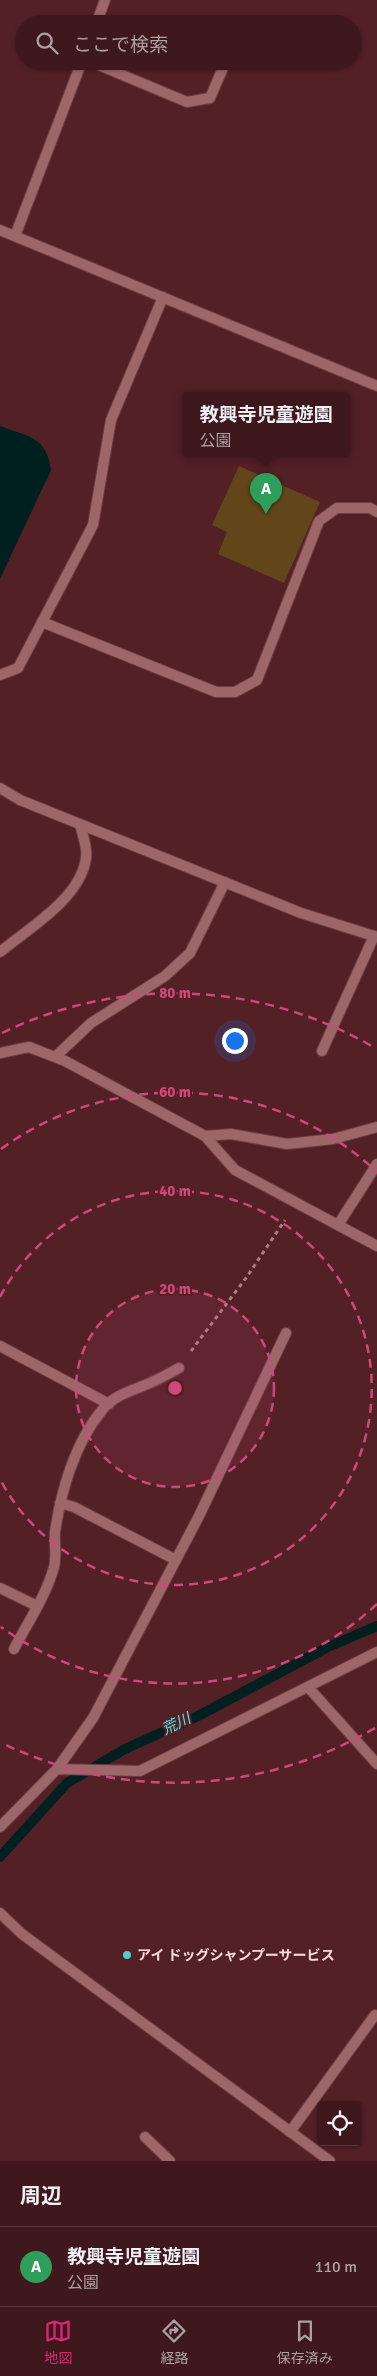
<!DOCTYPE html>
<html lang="ja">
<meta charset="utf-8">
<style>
:root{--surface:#3e181c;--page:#492529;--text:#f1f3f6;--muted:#ada0a3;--line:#57373b;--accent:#db2777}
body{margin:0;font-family:Signika,"Noto Sans JP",sans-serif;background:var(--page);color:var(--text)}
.controls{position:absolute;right:15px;bottom:15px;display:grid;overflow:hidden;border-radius:5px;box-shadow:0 1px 4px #0004}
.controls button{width:45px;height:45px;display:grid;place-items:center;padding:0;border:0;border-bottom:1px solid var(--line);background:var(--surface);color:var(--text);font:25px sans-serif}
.you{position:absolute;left:234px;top:1040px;width:18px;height:18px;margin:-12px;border:4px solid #fff;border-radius:50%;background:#1a73e8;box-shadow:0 0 0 8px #1a73e833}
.badge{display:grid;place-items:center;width:32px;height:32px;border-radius:50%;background:var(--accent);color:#fff;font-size:16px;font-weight:700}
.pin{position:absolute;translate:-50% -41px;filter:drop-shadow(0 1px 2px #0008)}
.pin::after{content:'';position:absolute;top:26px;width:18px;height:15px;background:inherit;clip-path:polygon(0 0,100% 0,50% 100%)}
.popup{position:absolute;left:182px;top:392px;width:168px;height:65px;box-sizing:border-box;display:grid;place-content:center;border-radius:5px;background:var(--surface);filter:drop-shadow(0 1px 4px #0005);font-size:16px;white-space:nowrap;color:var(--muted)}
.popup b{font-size:19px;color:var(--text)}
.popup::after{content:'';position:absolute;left:50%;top:100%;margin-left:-10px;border:10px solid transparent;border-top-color:var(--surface)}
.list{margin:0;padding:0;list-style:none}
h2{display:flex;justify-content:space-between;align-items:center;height:65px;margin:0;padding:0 20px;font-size:21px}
h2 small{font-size:16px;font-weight:400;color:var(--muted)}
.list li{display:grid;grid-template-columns:32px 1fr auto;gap:15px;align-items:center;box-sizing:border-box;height:80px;padding:0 20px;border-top:1px solid var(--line)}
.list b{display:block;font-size:19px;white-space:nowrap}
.list p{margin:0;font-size:16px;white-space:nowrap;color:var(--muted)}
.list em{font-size:16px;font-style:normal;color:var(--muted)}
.icon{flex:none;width:28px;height:28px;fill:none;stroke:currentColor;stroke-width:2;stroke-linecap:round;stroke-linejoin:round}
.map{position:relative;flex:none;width:377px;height:2161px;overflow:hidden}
.search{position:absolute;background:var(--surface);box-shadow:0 1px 4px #0004;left:15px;right:15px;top:15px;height:55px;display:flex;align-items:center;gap:12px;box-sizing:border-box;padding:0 18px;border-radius:28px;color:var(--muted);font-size:19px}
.sheet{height:145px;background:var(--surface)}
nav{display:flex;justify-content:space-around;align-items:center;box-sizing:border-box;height:70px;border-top:1px solid var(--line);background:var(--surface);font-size:14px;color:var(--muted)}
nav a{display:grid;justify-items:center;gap:2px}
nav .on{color:var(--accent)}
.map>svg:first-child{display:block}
.green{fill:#62461a}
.water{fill:#002020}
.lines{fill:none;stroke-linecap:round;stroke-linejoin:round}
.stream{stroke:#002020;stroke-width:10}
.service-casing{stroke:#6e3e43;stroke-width:12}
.minor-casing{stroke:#6e3e43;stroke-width:12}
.path{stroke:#a87e81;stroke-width:3;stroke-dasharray:4 4;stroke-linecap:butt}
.service{stroke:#9d676a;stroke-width:10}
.minor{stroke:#9d676a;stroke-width:10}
.ring{fill:none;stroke:#d0487b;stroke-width:2.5;stroke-dasharray:9 6}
.poi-dot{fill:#52cdcd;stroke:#532026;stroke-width:2}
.labels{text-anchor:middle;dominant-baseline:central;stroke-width:4;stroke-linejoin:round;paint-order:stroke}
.poi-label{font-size:14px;font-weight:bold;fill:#fcdadb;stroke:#532026;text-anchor:start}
.water-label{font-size:15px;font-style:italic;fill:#50e8e8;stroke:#532026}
.centre{fill:#d0487b;stroke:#532026;stroke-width:2.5}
.ring-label{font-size:15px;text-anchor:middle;font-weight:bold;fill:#d0487b;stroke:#532026;stroke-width:4;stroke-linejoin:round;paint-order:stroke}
</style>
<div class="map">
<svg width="377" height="2161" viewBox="0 0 377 2161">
<rect width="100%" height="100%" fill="#532026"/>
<path class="green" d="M239,466L320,502L284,583L218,554L227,532L212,525Z"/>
<path class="water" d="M0,426C29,437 46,436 51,470L0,579Z"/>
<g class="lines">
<path class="stream" d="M0,1857L67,1783L125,1749L198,1716L328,1647L377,1626"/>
<g class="service-casing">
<path id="service" d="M89,61L187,102L210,98L226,61
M42,622L216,692H235L257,680L319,521L337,508H370L377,512
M322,1051L374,936
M205,1136L231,1134L287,1144L333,1139L377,1127
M0,1346L109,1404
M60,1503L74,1507L176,1560
M0,1588L37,1606
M14,1649C28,1622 46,1596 54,1567C57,1556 54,1544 55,1532C61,1491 75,1442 103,1409C115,1394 135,1390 152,1382C161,1378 170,1373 179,1368
M290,2132L375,2015"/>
</g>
<g class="minor-casing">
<path id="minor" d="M96,24L105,0
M0,230L377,386
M15,236L82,61
M0,675L18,668L93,525L111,420L163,297
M0,788L20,800L301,913L377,937
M0,952C29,928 81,898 86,858C88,848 82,834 80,824
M0,1053L29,1047L65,1061L205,1136L235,1170L377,1246
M55,1057L91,1023L165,976L190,953L225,882
M338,1225L377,1164
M308,1687L377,1764
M57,1769L140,1771L377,1652
M0,1827L57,1769L93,1718L199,1516L286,1333
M0,1913L22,1934L330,2161
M145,2137L170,2161"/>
</g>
<path class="path" d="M191,1351L246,1278L285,1220"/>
<use href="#service" class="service"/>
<use href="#minor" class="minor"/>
</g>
<circle cx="175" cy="1388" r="99" fill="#d0487b" fill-opacity=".12"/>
<g class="ring">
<circle cx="175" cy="1388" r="99"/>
<path d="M0 1297A197 197 0 1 1 0 1479"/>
<path d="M377 1604A296 296 0 0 1 1 1627M1 1149A296 296 0 0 1 377 1172"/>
<path d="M375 1728A395 395 0 0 1 2 1743M2 1033A395 395 0 0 1 375 1048"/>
</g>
<circle class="poi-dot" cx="127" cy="1955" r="5"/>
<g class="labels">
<g class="poi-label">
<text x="137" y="1955">アイ ドッグシャンプーサービス</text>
</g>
<g class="water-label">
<text transform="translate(176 1724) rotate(-26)">荒川</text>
</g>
</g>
<circle cx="175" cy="1388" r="8" class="centre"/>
<g class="ring-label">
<text x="175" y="998">80 m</text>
<text x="175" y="1097">60 m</text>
<text x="175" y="1196">40 m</text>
<text x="175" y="1294">20 m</text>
</g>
</svg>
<div class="controls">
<button><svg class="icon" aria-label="locate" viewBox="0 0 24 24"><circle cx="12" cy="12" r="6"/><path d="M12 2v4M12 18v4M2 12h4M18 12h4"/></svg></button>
</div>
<div class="you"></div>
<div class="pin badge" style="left:266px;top:514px;background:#2e9e5b">A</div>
<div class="popup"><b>教興寺児童遊園</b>公園</div>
<div class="search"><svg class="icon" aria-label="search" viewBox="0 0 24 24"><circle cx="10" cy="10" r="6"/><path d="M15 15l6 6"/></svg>ここで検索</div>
</div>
<section class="sheet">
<h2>周辺<small></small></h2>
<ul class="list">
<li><span class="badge" style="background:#2e9e5b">A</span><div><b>教興寺児童遊園</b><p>公園</p></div><em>110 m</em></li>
</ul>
</section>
<nav>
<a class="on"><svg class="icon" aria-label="map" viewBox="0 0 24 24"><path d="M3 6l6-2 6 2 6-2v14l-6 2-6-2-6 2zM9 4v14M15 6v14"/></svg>地図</a>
<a><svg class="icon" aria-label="directions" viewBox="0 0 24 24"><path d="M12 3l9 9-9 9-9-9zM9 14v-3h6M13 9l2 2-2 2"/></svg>経路</a>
<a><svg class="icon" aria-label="saved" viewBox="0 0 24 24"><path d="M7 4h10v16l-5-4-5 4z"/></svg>保存済み</a>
</nav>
